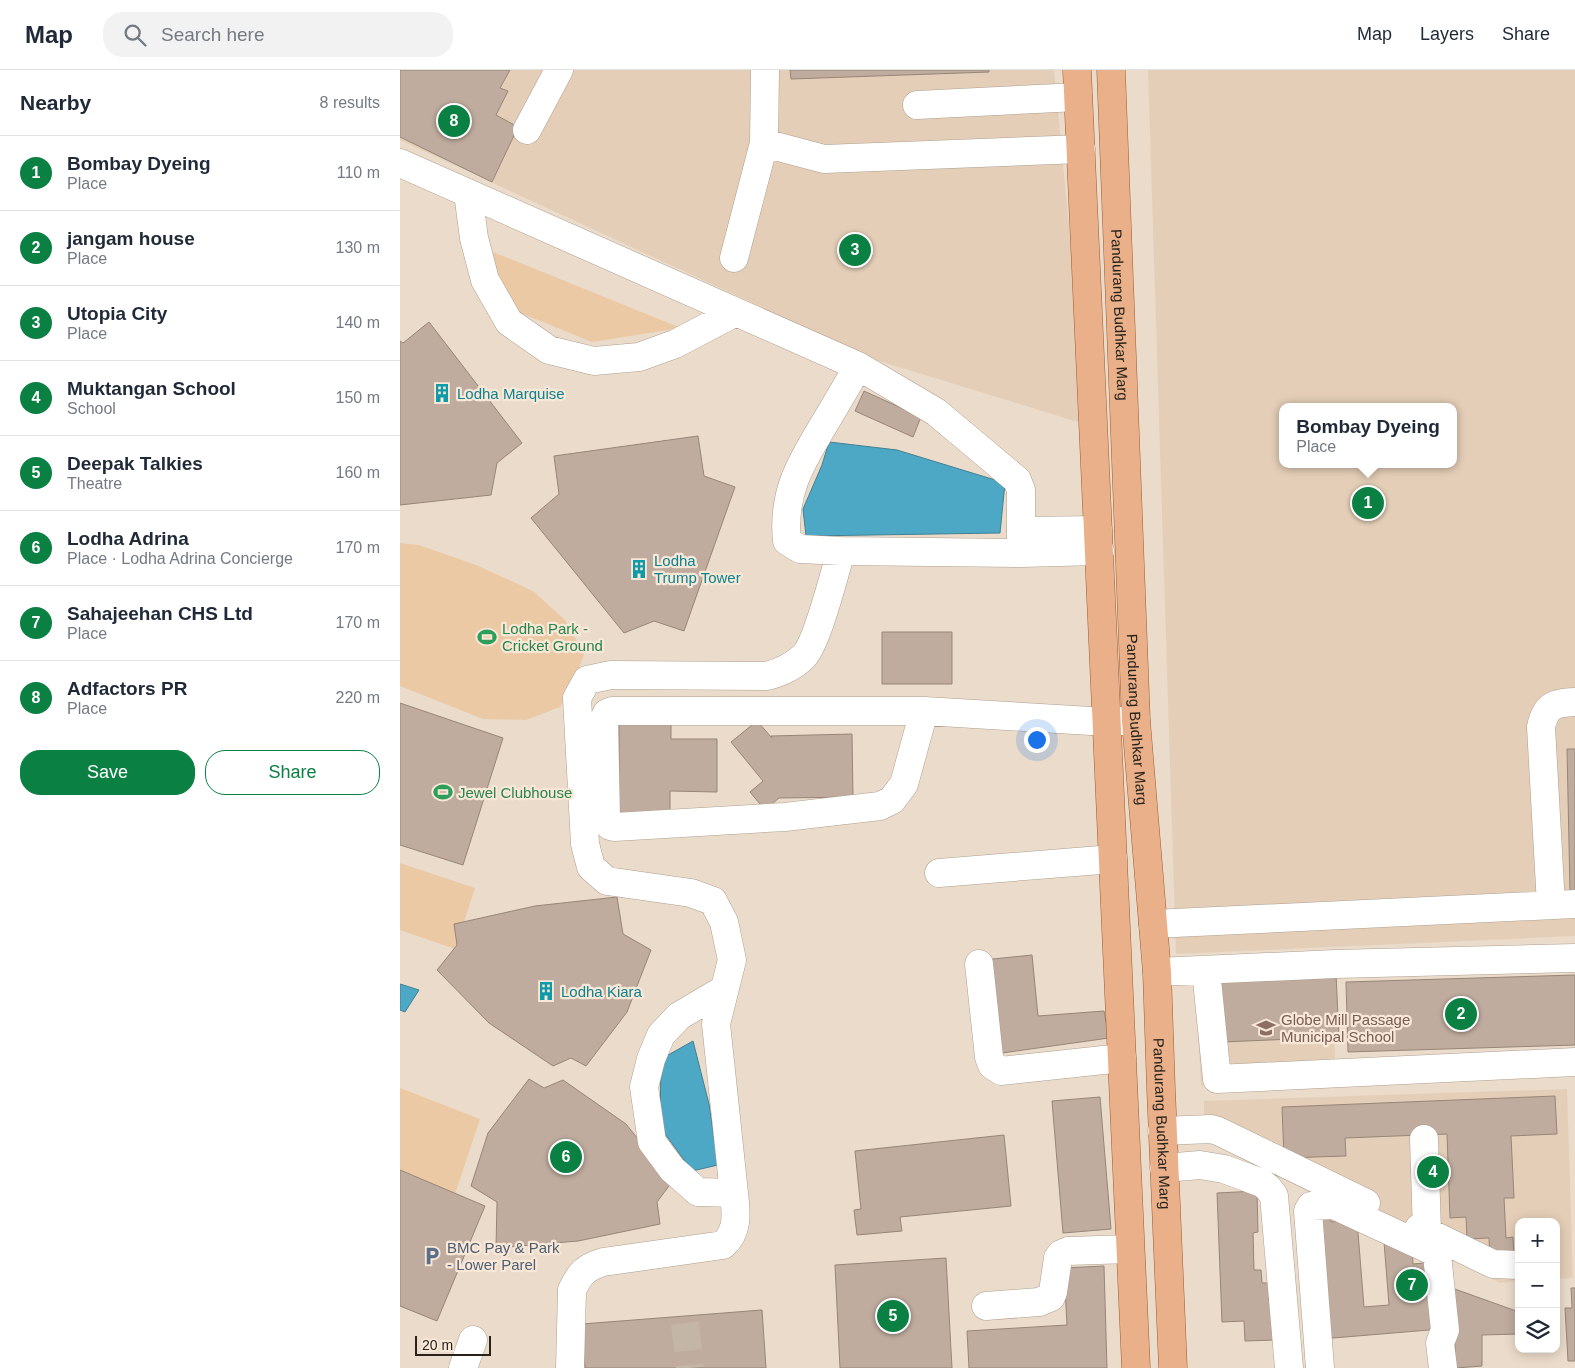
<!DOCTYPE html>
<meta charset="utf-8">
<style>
:root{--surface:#fff;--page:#f2f2f3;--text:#1f2937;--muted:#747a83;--line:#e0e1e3;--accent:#0b8043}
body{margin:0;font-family:Helvetica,sans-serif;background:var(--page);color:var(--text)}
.controls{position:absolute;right:15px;bottom:15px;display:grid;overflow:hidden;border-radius:10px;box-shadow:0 2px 12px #0003}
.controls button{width:45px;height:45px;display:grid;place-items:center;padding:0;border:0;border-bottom:1px solid var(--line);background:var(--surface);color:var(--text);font:25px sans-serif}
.scale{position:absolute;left:15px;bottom:12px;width:76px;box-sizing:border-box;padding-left:5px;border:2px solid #28221b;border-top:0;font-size:14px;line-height:18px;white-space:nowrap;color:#28221b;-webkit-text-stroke:4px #f9e8d7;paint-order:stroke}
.you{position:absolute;left:636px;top:669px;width:18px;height:18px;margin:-12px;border:4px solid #fff;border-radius:50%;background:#1a73e8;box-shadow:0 0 0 8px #1a73e833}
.badge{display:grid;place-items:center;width:32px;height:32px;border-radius:50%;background:var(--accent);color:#fff;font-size:16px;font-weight:700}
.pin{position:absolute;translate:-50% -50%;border:2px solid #fff;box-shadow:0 1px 5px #0006}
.popup{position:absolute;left:879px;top:333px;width:178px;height:65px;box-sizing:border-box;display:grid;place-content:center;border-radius:10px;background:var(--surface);filter:drop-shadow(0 1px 4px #0005);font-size:16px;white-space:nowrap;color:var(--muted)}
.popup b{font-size:19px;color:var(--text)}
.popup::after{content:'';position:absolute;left:50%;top:100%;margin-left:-10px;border:10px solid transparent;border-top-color:var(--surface)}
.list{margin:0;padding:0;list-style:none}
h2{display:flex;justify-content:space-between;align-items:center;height:65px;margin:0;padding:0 20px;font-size:21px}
h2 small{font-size:16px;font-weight:400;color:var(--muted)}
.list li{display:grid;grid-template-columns:32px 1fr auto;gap:15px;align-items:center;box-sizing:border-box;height:75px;padding:0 20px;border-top:1px solid var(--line)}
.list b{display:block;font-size:19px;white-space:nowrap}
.list p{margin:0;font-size:16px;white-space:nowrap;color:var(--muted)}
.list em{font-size:16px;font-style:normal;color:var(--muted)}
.actions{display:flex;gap:10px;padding:15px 20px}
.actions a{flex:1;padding:11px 0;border:1px solid var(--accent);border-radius:20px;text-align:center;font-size:18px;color:var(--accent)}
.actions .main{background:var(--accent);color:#fff}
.icon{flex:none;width:28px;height:28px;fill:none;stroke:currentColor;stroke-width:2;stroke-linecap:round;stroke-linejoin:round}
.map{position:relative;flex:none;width:1175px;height:1298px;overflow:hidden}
header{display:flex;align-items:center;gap:30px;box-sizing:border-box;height:70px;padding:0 25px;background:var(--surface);border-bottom:1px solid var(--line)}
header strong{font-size:24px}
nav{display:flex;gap:28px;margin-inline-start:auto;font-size:18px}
.search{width:350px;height:45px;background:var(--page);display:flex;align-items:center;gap:12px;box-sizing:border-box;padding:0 18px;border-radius:20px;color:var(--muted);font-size:19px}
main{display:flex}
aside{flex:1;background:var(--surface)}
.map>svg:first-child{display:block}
.built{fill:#e4ceb7;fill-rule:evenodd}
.green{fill:#ebc9a5}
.water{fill:#4da8c5;stroke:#428092}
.building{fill:#bfac9e;stroke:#978578}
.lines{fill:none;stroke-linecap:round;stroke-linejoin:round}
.minor-tunnel{stroke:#c4b6a7;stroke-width:28;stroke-dasharray:28 14;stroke-linecap:butt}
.minor-casing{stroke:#af9f8f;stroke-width:29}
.major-casing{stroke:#9c5c30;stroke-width:29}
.minor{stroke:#fff;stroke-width:28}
.major{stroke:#e9b089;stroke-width:28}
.labels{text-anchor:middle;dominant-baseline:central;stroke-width:4.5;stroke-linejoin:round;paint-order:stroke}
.street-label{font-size:15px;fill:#28221b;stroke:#f9e8d7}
.culture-label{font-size:15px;fill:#0d838f;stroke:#f9e8d7;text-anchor:start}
.leisure-label{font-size:15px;fill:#27864d;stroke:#f9e8d7;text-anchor:start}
.education-label{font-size:15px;fill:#785e54;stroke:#f9e8d7;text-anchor:start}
.service-label{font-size:15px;fill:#4e5e75;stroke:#f9e8d7;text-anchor:start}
</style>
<header>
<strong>Map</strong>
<div class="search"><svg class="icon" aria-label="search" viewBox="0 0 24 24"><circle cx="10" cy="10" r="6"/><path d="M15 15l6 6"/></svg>Search here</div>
<nav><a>Map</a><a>Layers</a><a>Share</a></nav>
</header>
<main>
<aside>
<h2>Nearby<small>8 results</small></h2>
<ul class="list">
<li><span class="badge">1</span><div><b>Bombay Dyeing</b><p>Place</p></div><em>110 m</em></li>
<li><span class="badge">2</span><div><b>jangam house</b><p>Place</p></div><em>130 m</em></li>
<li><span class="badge">3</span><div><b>Utopia City</b><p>Place</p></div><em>140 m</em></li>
<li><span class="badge">4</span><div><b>Muktangan School</b><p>School</p></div><em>150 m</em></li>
<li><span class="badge">5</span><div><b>Deepak Talkies</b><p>Theatre</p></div><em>160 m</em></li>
<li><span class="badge">6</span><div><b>Lodha Adrina</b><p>Place · Lodha Adrina Concierge</p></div><em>170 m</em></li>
<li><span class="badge">7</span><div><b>Sahajeehan CHS Ltd</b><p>Place</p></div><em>170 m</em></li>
<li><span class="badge">8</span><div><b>Adfactors PR</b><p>Place</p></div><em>220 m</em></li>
</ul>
<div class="actions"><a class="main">Save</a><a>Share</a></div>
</aside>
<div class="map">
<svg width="1175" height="1298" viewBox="0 0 1175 1298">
<rect width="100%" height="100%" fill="#ebdbca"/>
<path class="built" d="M0,0H654L688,355L476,290L0,70Z
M748,0H1175V866L776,884ZM883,337H1053V394H883Z
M931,899L936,1009L801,1016L795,906Z
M1167,1019L1173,1208L1156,1209V1152H1119V1211L1100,1213L804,1052V1031Z"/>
<path class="green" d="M88,180L281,258L192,272L111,239Z
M0,473L19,475L76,495L133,521L165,550L184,584L174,613L160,637L126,650L83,649L0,616Z
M0,793L75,818L55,879L0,860Z
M0,1018L80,1049L40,1169L0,1152Z"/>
<path class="water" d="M429,372L497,380L605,413L600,463L406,466L403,439L422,395Z
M0,914L19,920L5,942L0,940Z
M293,971L309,1034L318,1095L292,1101L260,1057L261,989Z"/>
<path class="building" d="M0,0H110L100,18L108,21L96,45L118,57L92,112L0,67Z
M390,0H589V2L391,9Z
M29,252L122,373L97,393L91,425L0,435V271L3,273Z
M464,321L521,347L513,367L455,341Z
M298,366L304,406L335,417L284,561L254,551L224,563L131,448L159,424L154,386Z
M482,562H552V614H482Z
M0,633L103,668L63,795L0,775Z
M219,649L271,650V669H317V722L270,721V744H219Z
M357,651L372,668L371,666L452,664L453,727L379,728L365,740L350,722L363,711L331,672Z
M1167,679H1175V820L1170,821Z
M217,827L223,864L251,880L227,942L186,996L171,988L153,996L89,953L37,900L57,875L54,854L135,836Z
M632,885L638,946L704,941L709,968L595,984L583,890Z
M936,904L939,967L823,972L820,909Z
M1175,905V975L948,982L946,912Z
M129,1009L144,1018L163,1010L226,1054L272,1112L257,1132L260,1154L178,1171L96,1178L97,1132L71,1116L88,1063Z
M1155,1026L1157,1064L1111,1066L1114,1128H1104L1106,1168L1113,1167L1114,1187L1090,1188L1089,1168L1067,1169L1066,1147L1050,1148L1047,1064L945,1068L946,1086L884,1088L882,1037Z
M700,1027L711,1159L663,1163L652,1031Z
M604,1065L611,1136L500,1147L502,1161L457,1165L454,1140L461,1139L455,1081Z
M0,1100L85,1136L37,1251L0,1236Z
M857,1121L858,1162L853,1163L854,1200H861L862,1213H868L869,1231L875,1230L876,1270L845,1271L844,1251L822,1252L817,1123Z
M931,1138V1152L957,1150L964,1237L989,1235L984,1172L1012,1173L1013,1194L1035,1192L1041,1259L921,1269L911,1140Z
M546,1188L552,1298H440L435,1195Z
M704,1196L707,1298H569L567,1261L667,1255L664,1198Z
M1052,1218L1119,1242V1264L1082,1265V1296L1056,1298Z
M1171,1218H1175V1291H1168L1165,1238H1172Z
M362,1240L366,1298H185L182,1254Z"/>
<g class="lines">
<path class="minor-tunnel" d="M285,1253L290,1298"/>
<g class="minor-casing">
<path id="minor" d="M517,35L678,27
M127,60L159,0
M364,73L424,89L681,79
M0,93L458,296L536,342L617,410L621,420V483
M68,123L74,168L85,210L109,252L149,280L194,291L239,287L275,274L336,242
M334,188L364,73L365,0
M458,296C447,316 435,336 423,356C400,394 382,424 387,471L400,479L441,481L621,483L700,481
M621,461L698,460
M524,641L504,714L492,730L480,736L385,747L214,757L210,756L206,748L204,649L207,643L212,641H524L691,651H736
M539,803L713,789
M1151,835L1141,657C1146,635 1154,633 1175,632
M753,854L1175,834
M579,894L589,987L592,995L601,1001L722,988
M806,900L817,1009L1175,992
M757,902L935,894L1175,888
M323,920L279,946L261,965L251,989L244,1017L252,1072L272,1099L298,1122L334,1123L316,954L332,890L324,852L313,831L291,823L207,811L191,797L185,774L177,628L187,610L211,605L367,606C382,602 393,597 404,586C417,573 435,502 441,481
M762,1061L811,1059L818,1061L966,1133
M1024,1069L1027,1162
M764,1098L800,1095L824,1099L862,1113L868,1118L874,1126L889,1298
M1019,1158L1093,1194L1119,1195
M586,1236L639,1232L651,1227L653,1222L658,1188L661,1184L668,1181L730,1179
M63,1298L73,1270
M170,1298L172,1220C180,1203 185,1198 203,1192L323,1175C339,1161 336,1142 334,1123
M920,1298L908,1141L911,1136L934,1135L1033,1181L1037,1185L1045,1260L1040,1273L1043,1298"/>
</g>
<g class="major-casing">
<g id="major">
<path d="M677,0L736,1298"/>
<path id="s1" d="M711,0L736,651L757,902L761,1019L773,1298"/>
</g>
</g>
<use href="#minor" class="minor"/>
<use href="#major" class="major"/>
</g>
<defs>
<g id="building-bare" transform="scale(1.5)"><path d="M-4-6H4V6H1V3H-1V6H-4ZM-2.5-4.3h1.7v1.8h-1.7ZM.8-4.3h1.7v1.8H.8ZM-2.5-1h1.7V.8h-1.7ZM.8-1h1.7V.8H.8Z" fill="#0f9aa8" stroke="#f9e8d7" stroke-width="2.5" paint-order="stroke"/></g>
<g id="stadium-bare" transform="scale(1.5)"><path d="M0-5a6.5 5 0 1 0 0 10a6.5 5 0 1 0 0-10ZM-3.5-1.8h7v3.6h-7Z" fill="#2e9e5b" stroke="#f9e8d7" stroke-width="2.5" paint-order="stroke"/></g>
<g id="school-bare" transform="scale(1.5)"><path d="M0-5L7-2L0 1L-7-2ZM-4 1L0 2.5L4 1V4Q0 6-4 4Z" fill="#8d6e63" stroke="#f9e8d7" stroke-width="2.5" paint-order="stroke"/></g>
<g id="parking-bare" transform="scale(1.5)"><path d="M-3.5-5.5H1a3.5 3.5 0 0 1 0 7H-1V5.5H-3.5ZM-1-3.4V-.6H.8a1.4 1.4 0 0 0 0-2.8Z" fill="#5c6f8a" stroke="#f9e8d7" stroke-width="2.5" paint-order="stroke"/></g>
</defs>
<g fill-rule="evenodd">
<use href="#building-bare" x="42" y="323"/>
<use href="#building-bare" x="239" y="499"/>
<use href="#stadium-bare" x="87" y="567"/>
<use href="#stadium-bare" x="43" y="722"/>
<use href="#building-bare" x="146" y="921"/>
<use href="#school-bare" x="866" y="958"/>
<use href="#parking-bare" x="32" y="1186"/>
</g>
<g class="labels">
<g class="street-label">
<text stroke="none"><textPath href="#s1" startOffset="245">Pandurang Budhkar Marg</textPath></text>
<text stroke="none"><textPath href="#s1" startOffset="650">Pandurang Budhkar Marg</textPath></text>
<text stroke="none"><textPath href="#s1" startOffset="1055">Pandurang Budhkar Marg</textPath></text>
</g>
<g class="culture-label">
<text x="57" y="323">Lodha Marquise</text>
<text x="254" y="490">Lodha<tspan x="254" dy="17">Trump Tower</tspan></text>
<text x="161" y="921">Lodha Kiara</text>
</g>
<g class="leisure-label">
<text x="102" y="558">Lodha Park -<tspan x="102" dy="17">Cricket Ground</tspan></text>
<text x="58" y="722">Jewel Clubhouse</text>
</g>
<g class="education-label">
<text x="881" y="949">Globe Mill Passage<tspan x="881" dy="17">Municipal School</tspan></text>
</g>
<g class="service-label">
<text x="47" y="1177">BMC Pay &amp; Park<tspan x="47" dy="17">- Lower Parel</tspan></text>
</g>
</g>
</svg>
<div class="controls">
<button>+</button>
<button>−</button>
<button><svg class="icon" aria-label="layers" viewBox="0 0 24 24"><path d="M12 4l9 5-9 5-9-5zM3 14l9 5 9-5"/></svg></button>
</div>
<div class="scale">20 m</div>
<div class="you"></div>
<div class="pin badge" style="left:968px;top:433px">1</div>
<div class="popup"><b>Bombay Dyeing</b>Place</div>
<div class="pin badge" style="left:1061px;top:944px">2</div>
<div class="pin badge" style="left:455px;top:180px">3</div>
<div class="pin badge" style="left:1033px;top:1102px">4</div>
<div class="pin badge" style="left:493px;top:1246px">5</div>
<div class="pin badge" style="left:166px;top:1087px">6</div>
<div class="pin badge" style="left:1012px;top:1215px">7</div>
<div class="pin badge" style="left:54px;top:51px">8</div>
</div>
</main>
